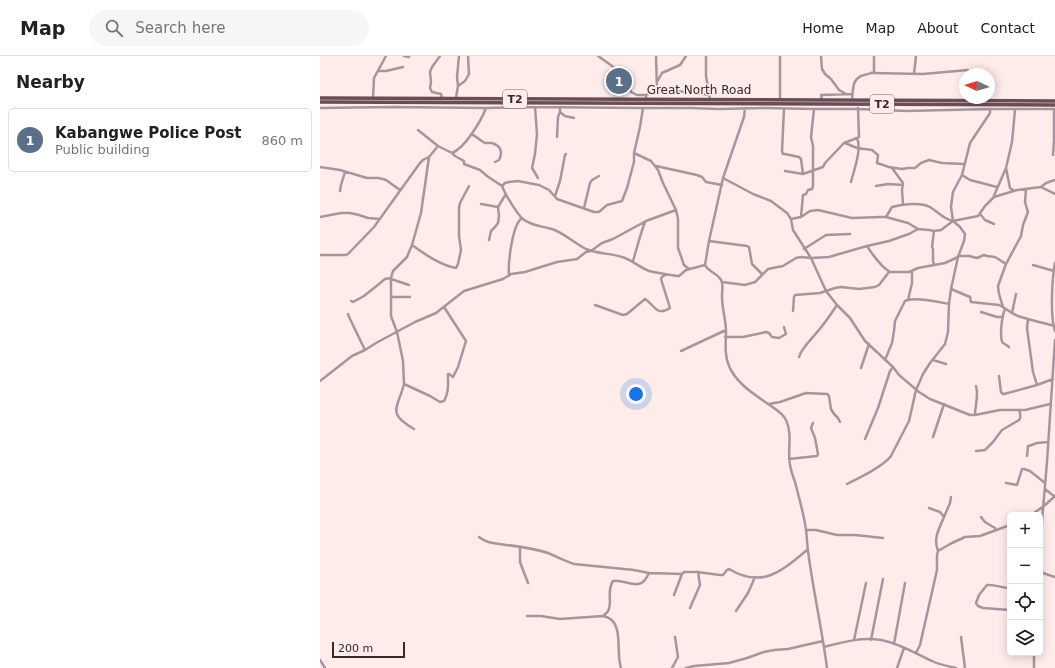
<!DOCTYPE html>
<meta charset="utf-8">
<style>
:root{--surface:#fff;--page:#f6f6f6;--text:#202124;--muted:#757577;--line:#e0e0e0;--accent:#111827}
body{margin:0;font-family:"DejaVu Sans",sans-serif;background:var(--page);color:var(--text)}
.controls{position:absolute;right:12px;bottom:12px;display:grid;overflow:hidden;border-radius:6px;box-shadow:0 2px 10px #0003}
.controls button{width:36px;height:36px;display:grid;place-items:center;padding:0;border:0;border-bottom:1px solid var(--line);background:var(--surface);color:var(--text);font:20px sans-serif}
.compass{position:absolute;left:639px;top:12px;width:36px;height:36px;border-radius:50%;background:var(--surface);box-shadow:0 2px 10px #0003;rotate:274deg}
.scale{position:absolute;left:12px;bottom:10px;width:73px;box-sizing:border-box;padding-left:4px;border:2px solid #392a28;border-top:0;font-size:11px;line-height:14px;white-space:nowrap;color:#392a28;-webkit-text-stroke:3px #fdecea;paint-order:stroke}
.you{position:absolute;left:316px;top:338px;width:14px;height:14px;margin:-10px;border:3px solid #fff;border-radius:50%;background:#1a73e8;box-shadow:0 0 0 6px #1a73e833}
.badge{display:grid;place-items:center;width:26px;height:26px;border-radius:50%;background:var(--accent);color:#fff;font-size:13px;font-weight:700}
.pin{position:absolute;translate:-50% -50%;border:2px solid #fff;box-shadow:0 1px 4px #0006}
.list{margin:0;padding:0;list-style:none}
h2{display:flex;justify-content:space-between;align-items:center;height:52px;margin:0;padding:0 16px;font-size:17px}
h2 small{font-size:13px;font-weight:400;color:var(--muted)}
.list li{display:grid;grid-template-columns:26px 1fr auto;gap:12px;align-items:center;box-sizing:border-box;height:64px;margin:0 8px 8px;padding:0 8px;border:1px solid var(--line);border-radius:6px}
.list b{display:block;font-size:15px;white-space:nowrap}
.list p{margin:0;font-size:13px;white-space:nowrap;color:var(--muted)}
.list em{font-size:13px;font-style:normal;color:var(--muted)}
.icon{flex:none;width:22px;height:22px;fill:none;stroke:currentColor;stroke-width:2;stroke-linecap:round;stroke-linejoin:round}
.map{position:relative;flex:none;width:735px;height:612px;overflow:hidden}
header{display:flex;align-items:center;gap:24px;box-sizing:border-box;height:56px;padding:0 20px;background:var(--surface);border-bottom:1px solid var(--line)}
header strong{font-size:19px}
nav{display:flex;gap:22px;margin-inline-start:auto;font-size:14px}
.search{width:280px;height:36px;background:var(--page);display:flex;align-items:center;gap:10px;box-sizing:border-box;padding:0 14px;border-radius:22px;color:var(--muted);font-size:15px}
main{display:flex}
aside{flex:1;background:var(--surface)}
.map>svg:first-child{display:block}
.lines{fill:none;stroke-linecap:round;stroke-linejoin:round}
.minor{stroke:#a6969c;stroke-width:2.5}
.major{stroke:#684d57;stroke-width:3.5}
.labels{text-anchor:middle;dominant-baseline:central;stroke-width:3;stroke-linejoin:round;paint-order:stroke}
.shield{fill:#fdecea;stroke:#746462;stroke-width:1}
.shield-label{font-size:11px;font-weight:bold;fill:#392a28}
.street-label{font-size:12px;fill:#392a28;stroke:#fdecea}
</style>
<header>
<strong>Map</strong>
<div class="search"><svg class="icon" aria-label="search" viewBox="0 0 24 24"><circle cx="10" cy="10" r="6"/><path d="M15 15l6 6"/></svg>Search here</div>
<nav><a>Home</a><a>Map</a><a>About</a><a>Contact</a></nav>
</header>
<main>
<aside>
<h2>Nearby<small></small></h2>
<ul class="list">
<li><span class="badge" style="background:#5c6f8a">1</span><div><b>Kabangwe Police Post</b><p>Public building</p></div><em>860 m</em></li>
</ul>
</aside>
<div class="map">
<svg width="735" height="612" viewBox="0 0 735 612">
<rect width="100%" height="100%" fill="#fdecea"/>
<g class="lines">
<path class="minor" d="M84,0L89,1
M120,0L112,11L110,16L111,26L110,32L112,36L121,38L122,42
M278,0L302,17L307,24L311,36L317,39H326V44
M336,0L337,34
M386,0V20L390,44
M460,0V44
M501,0L502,13L505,18L511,23L519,34L526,38
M58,15H66L83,11
M551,17L603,18L648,14
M594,18L596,0
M337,26L342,17L360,9L366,0
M138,30L137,21L139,0
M326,39L337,34L368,36L389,39
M53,42L54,22L66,0
M136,42L138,30L145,25L149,18L148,0
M502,44L501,39L532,38
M532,44C533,35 532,24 541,20C546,18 550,18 554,16V0
M215,51L217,78L215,98L212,112L218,122
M240,51V56L245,60L254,62
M0,52L72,51L166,52L215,51L323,52H371L398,53L444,52L494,53H538L586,55L670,53H735
M425,52L424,61L403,122L389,185L385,209C389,217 399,217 402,226C403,231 402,236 402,241C402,253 406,264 406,275C406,287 404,298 409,310C416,327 434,338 448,348C455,353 462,356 466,364C473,379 467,394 470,409C471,415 473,421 475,426C479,442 484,458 486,474C487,481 487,488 488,495C493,534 502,573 507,612
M464,53L462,95L463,98H465L479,101L481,103L483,118L503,111L505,107L524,87L537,82
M98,74L118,90L132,97L135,100L144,105V108L160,114L167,120L182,130C185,138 197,158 203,163C211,170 222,170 232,173C244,177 254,187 266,193C277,198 290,197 302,201C312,204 319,211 329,215C334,216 354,220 359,220L366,214L385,209
M151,78C156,80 161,85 165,87C167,87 169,87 172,87C181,90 183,96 179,104L175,106
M237,81L238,61L240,56
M525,87L537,92L552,94L558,99L557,107L569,111L582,113L588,112H595L601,107L609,104L622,107L645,108
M132,97C145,92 161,65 166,52
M314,97L331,105L338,114L343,127L356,154L358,163V192L364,209L369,213
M733,99L734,84V53
M109,101L101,157L92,189L87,201L73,215L71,222V260L77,276L83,305L84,328L110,340L120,346L124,345C129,337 128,327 128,318H129L133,321L138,311L146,285L124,251
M336,110L377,119L382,121L386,126L402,129
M0,111L20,114L47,122H58L63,123L66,124L80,134
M572,112L583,127L582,134L583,148
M686,112L690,132L694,135
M465,115L483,118
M642,119L650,124L677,131
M403,122L433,138L451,145L467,157L471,163L473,174L491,202L506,235L517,249L530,262L545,285L573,311L579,319L599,336L610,343L650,359H655L680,354H705L730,348
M531,126C534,114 542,93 537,82L539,81L538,52
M182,130L185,127L189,126L198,125L219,129L229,134L237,143L274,156H279L287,149L302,145L307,132L314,106V97L320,71L323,52
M556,130L568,128L583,129
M721,131L735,138
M20,135L21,129L25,116
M235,140L240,125L245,99L246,98
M673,142L686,112L692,86L695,54
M161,148L178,151
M264,152L270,127L272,124L279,120
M660,158L665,164L674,168
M0,161L21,157H30L39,159L48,162L60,163
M481,161L483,139L486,138L488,134L492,133L493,130V90L491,81L494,53
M566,161L572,151C582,148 601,146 610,151C618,156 623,163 633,165
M471,163L481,161L490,155L498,154L532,162L561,161H566L588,167L598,173
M169,184L171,175L175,171L178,167L179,160L178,151L186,138
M389,185L427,190L429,191L432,208L442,218
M92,189C106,199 120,209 136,212L138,208L141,194L139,180V152L140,147L149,130
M547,190C553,199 560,210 570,216H589L598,212L625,207L638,201
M484,193L506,179L530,178
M0,199H26L28,198L54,171L100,107L103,104L109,101L118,90
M638,200H649L657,202L664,199L667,200L675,201L686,208
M313,205C317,192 320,179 325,166
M735,207C732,222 730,261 735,275
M614,209L613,205V193L612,191L614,175
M713,209L734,215
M189,220C188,207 192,169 202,162
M71,223L89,229
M402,226L425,229L435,226L448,213L463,210L476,202L481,201L491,202L509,201L547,190L569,185L589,178L598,173L609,174L614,175L621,174L633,165L658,160L665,150L674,141L697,134L721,131L726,127L735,124
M631,233L650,241L651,246L679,249C685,252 691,257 698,260C710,264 723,267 735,270
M72,241H90
M588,244L592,227V215
M31,245L33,246L44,240L59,228L65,223L71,222
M275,249L303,259L307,258L325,243C335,249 336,261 350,252L341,223L342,221L345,219
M683,251L679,238L678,230L686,208L701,180L703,169L708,156L707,153L705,146L706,133
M685,253C682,259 679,282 683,287C685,288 687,289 689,291
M473,255L474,241L475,239L500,237L515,232L521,231L539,233L555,231L559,229L569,216
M661,256L677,261H683
M692,257L696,238
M28,258L30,263L45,294
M708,263L707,272L713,316L717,329
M405,281H423L446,276L449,277L452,281L459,282L466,278L464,271
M361,295L406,274
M479,301C482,291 491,284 498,275C505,267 511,258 517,249
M565,304L572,287L574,275L575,265L585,245C593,240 619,246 629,248
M613,304L626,308
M541,312L549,288
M679,320L681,336L683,338H684L717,329L733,323
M0,325L32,300L45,294L56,287L95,266L116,257L144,235L183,223L191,218L205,216L237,206L257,203L266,196L271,195L282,187L293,183L326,165L356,154
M84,328C78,352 66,357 94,373
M449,348L460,346L486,337L507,338L509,340L511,353L514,358L518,362L520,366
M655,359C655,349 659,340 656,330
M613,381L624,348
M545,383L558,352L570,315L573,311
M656,395L665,394L673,386L682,374L699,364C702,361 700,358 699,354
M707,400L708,390H709L717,387L728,386
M469,403L497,400L498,398L495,382L491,372L493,367
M686,427L697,429L702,413H704L710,415L725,427
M527,428C539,422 563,411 571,400L589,365L596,334L603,318L610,307L625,288L628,276L629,248L631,233L638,201L644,185L645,178L640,171L633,165L631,151L633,136L642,119L650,87L670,57V53
M725,433L735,441
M609,452L620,456L624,461C619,473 613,482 618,495
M711,459L724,450L735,440
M624,461L630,447L631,441
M661,461L665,466L675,472V475
M486,474H496L517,479H535L563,482
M159,481C165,486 171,487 179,488C196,490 213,492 228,497C238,501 244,505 254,508L314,514L329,517L362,518L364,516H377L400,519H403L407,514L409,513C442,533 462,515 487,494
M720,489L727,406L735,284
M200,491V506L208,527
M720,516L735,521
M690,532C682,532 674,528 667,529L659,539L656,547L658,550L663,552L690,554
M354,539L362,518
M370,552L380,529L378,516
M416,555L428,537L435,521
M207,560H221L240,563L283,560C301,563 298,585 299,599C299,603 300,608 301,612
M283,560C285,558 287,557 288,555C293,546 286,536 293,525C303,523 317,533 324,525C326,523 328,519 329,517
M641,581L645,612
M534,584L546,527
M551,584L563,523
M574,588L585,527
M504,591C523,586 541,581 561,584C579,587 596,598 612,605C620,609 628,610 636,612
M596,597L600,589L617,514V499L618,495L630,488L645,481L660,480L690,469
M713,597L714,599V612
M0,604L5,612
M352,612L358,601L355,581
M366,612L374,610L409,607L427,602L444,596L454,594L468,593L503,585
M577,612L584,592"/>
<path class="major" d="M0,42L735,45
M0,46L735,49"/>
</g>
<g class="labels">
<g class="shield">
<rect x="183" y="34" width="24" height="18" rx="3"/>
<rect x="550" y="39" width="24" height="18" rx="3"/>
</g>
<g class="shield-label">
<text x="195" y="43">T2</text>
<text x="562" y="48">T2</text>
</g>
<g class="street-label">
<text x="379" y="34">Great North Road</text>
</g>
</g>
</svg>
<div class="controls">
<button>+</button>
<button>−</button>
<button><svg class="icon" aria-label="locate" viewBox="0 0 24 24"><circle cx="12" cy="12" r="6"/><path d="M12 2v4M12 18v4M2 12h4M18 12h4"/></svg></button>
<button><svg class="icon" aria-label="layers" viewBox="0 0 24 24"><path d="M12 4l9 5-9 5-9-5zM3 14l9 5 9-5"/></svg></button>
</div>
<svg class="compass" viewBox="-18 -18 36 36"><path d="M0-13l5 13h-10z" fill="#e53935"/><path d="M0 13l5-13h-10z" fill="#757577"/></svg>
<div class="scale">200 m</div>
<div class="you"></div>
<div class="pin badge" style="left:299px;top:25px;background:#5c6f8a">1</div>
</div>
</main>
